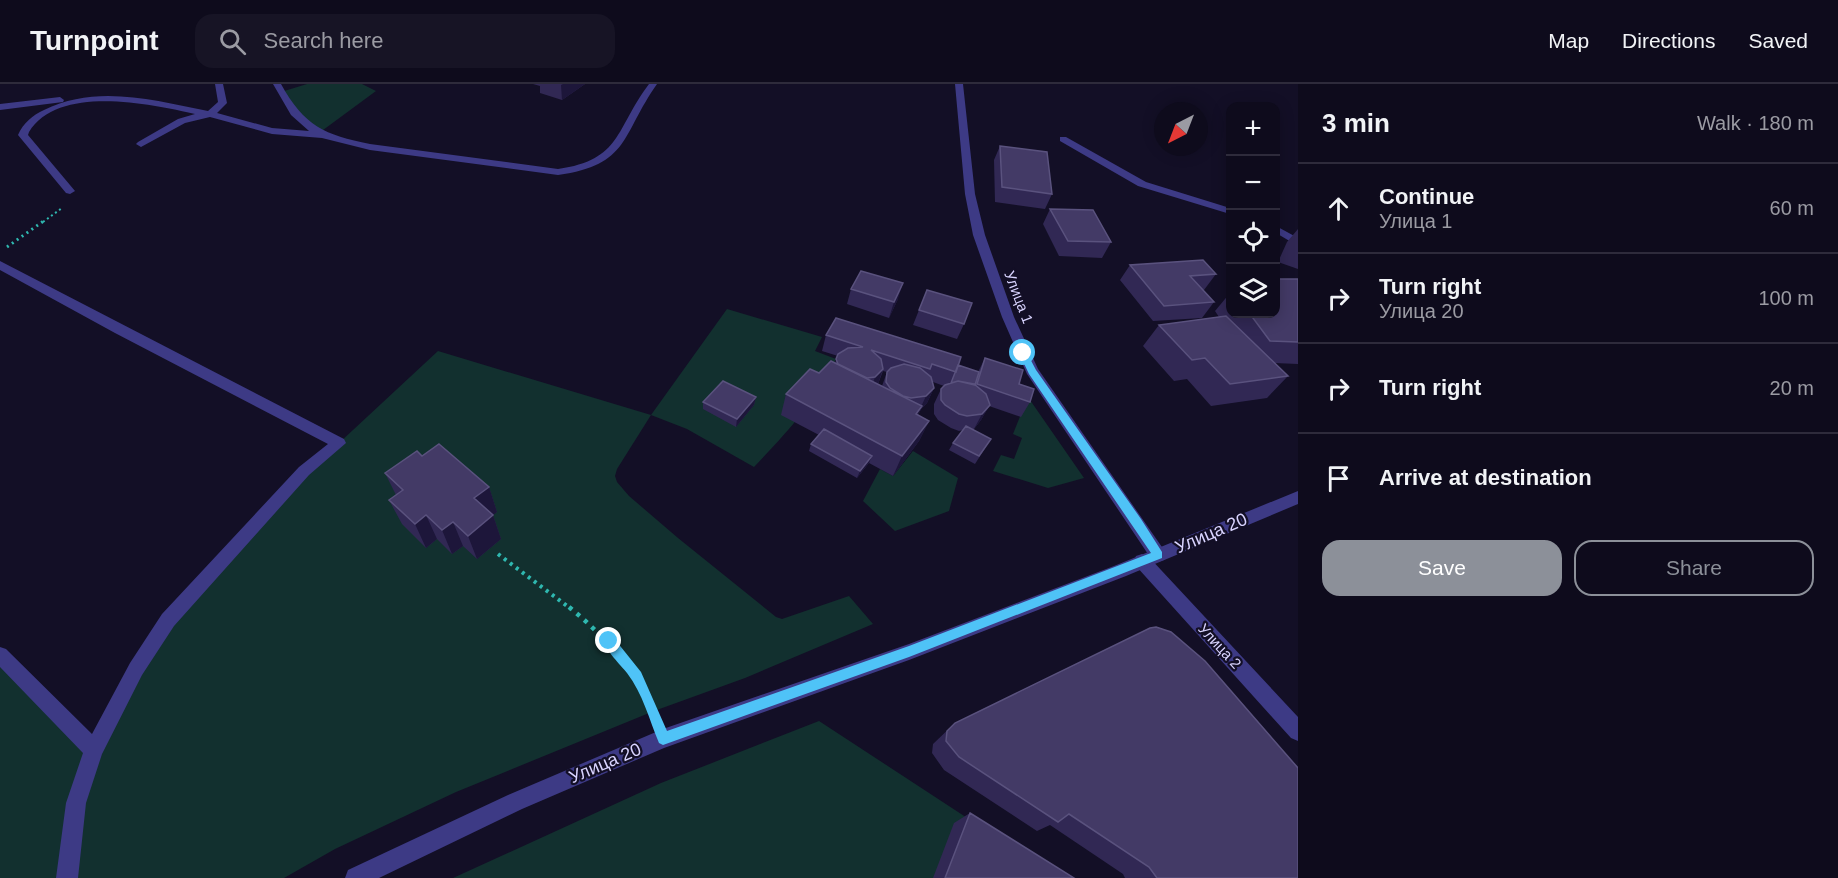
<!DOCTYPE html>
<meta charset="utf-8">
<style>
:root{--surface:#0e0b1c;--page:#171425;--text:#f1f3f6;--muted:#9b9ba3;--line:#2e2b3b;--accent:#8c9099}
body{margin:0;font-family:Arial,sans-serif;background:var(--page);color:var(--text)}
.controls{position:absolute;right:18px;top:18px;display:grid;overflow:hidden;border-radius:12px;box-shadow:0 3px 15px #0003}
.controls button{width:54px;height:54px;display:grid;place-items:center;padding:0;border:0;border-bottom:2px solid var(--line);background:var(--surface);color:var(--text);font:30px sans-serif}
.compass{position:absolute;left:1154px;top:18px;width:54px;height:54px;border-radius:50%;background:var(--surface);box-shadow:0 3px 15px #0003;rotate:222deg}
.stop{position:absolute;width:18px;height:18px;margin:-14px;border:4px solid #4fc3f7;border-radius:50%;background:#fff}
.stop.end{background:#4fc3f7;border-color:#fff;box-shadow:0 2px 6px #0008}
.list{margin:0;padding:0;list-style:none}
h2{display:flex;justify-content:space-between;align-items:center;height:78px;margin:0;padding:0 24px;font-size:26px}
h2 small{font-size:20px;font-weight:400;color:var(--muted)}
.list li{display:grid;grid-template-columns:39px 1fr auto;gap:18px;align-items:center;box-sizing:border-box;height:90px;padding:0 24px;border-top:2px solid var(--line)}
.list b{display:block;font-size:22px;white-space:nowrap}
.list p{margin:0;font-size:20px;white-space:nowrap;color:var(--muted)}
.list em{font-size:20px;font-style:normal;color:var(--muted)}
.actions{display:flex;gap:12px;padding:18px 24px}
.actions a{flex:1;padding:14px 0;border:2px solid var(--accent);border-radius:18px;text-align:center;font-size:21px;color:var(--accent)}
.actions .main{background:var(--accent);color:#fff}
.icon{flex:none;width:33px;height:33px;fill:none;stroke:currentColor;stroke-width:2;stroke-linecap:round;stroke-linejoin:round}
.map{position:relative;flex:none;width:1298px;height:794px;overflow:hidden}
header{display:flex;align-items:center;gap:36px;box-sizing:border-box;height:84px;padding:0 30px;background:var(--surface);border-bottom:2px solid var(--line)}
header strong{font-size:28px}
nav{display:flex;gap:33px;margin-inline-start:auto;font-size:21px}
.search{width:420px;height:54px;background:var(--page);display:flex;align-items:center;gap:15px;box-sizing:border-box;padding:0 21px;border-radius:18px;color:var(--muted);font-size:22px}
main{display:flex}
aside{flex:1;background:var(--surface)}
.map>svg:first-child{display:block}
.green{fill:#12302f}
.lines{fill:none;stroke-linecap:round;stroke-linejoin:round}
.path-far3{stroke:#2fb8b0;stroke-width:2;stroke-dasharray:2 3;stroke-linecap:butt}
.path-far2{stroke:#2fb8b0;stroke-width:3;stroke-dasharray:2 4;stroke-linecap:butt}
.path-far1{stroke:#2fb8b0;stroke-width:4;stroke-dasharray:3 4.5;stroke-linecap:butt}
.path{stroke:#2fb8b0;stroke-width:4.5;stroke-dasharray:4 6;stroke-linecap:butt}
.service{fill:#3d3a85;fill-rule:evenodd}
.minor{fill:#3d3a85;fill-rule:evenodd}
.tertiary{fill:#3d3a85;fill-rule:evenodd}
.wall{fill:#312854;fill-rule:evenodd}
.shaded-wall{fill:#1d163a}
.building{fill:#433a66;stroke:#5a527e;stroke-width:1.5}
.route{fill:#4fc3f7}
.labels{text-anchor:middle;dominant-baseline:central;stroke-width:4.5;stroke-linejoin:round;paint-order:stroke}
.street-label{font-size:15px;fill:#d9d4ff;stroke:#130f26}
.near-street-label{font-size:18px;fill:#d9d4ff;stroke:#130f26}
</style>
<header>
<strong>Turnpoint</strong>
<div class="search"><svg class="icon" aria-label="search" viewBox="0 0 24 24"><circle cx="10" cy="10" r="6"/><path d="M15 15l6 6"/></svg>Search here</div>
<nav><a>Map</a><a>Directions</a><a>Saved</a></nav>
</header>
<main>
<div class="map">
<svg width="1298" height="794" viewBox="0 0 1298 794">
<rect width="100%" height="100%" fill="#130f26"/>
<path class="green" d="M307,0H362L376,7L319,49L281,8Z
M727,225L822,253L815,267L836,275C817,317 786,349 754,383L687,345L651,331L617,385L615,392L617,398L629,412L678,454L776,533L782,535L849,512L873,540L745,594L654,627L456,708L335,765L284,794H0V571L94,665L168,535L339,359L438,267L651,331Z
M1030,316L1084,394L1048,404L993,387L1001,371L1014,375L1022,354L1013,350L1025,320Z
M913,367L958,394L949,427L895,447L863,417L880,385L893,392Z
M819,637L1059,794H453L661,699Z"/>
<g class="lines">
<path class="path-far3" d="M43,138L62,124"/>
<path class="path-far2" d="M7,163L45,136"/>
<path class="path-far1" d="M498,470L571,525"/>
<path class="path" d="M569,523C607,554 635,586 655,631"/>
<path class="service" d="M215,0H223L227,19L217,29L272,44L309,47L291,31L273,0H281C304,42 325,51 370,60L558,85C622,76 615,45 649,0H657C621,51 630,81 558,91L370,66L322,54L272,50L210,33L185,39L141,63L136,60L138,58L178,35L195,30C151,20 58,0 29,48L28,51L75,107L70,110L66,109L18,51C23,39 33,31 44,26C96,0 154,16 208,27L218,18Z
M60,13L64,16L63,18L0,26V20Z
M0,177L344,355L346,359L309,391L174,542L142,591L102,670L86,719L78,794H56L66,719L83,669L0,583V563L6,565L92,650L130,579L162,530L299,383L328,360L115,249L0,186Z"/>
<path class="minor" d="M955,0H963L975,110L985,151L1014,233L1038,285L1164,466L1166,471L1164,476L1158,478L1152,476L1027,290L1002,233L973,151L965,110Z
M1060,53H1066L1146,98L1230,124V130L1138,102L1060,57Z
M1276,142L1298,154V162L1276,149Z
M1142,470L1148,472L1298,633V657L1291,654L1136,482L1134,477L1136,472Z"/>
<path class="tertiary" d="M1298,407V420L1126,492L909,576L664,664L522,725L379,794H345L348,786L508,711L663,645L909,560L1114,482Z"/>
</g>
<path class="wall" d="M533,0H585L562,16L540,9V2Z
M1000,62L1052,110L1045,125L995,118L994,76Z
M1050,125L1111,158L1102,174L1059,172L1043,140Z
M1298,145V185L1278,178L1287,158Z
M1130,181L1216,190L1204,206H1203L1214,218L1202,234L1153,237L1120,196Z
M1298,195V280L1274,279L1288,292L1267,314L1211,322L1187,295L1174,297L1143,262L1159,241L1219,233L1215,227L1230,209V230H1275Z
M851,205L898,215L889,234L847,220Z
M919,226L964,240L957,255L913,241Z
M826,251L958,281L978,288L985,274L1019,300L1030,318L1021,333L989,322L981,336L974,345H972L991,355L975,380L949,366L953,359L963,346L959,347L951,344L938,336L934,330V320L941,305L944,302L933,298L934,304L927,319L921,325L918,331L929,337L919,357L893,392L869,379L857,394L809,367L811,360L819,351L781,331L786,310L835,279L838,272L822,267ZM883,287L887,288L882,302L878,300Z
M756,313L754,321L736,343L703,325V318Z
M422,372L489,403L497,428L493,431L501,455L477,475L463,462L452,470L437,455L426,464L402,440L389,416L396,411L385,389Z
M955,639L1298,794H1125L1123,790L1050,741L1037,747L944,686L932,669L933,660Z
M970,729L1074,794H933L954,739Z"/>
<path class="shaded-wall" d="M563,0H585L562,16L561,1Z
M903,199L898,215L889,234L894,218Z
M883,285L878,300L870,308L875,293Z
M934,304L927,319L921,325L913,344L916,330L920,325L926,312Z
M756,313L754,321L736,343L737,335Z
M990,321L981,336L974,345L982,330Z
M929,337L919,357L893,392L902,372Z
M872,372L869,379L857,394L860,387Z
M489,403L497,428L483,439L474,414Z
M426,431L437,455L426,464L415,440Z
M493,431L501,455L477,475L468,452Z
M453,438L463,462L452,470L442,446Z"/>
<path class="building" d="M1000,62L1047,68L1052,110L1002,103Z
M1050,125L1093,126L1111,158L1068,157Z
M1203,176L1216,190L1190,192L1214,218L1164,222L1130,181Z
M861,187L903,199L894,218L851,205Z
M1275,195H1298V258L1270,257L1250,230H1275Z
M927,206L972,219L964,240L919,226Z
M1226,232L1288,292L1230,300L1205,274L1192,276L1159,241Z
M836,234L961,273L956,288L932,280L930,285L871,266L881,275L883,285L875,293L867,294L838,280L836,275L838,270L848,264L863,263L826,251Z
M985,274L1023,286L1019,300L1034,305L1030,318L977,300Z
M831,277L922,322L916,330L929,337L902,372L786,310L810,285L819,289Z
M904,280L920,284L931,293L934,304L926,312L911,314L903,312L890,304L886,298L887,288L891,284Z
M958,281L979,288L975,301L958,297L951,299Z
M723,297L756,313L737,335L703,318Z
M958,297L974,300L986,310L990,321L982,330L967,332L959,330L945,321L941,316V305L945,301Z
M966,342L991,355L979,372L953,359Z
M824,345L872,372L860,387L811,360Z
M439,360L489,403L474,414L493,431L468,452L453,438L442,446L426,431L415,440L389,416L403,406L385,389L417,367L422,372Z
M1156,543L1171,548L1205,577L1298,684V794H1157L1149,783L1069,730L1058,738L959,673L946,657L947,647L955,639L1150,544Z
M970,729L1074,794H945Z"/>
<path class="route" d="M1023,266L1026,267L1036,286L1141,435L1162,468V474L909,573L663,661L659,659C649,635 643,610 627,589C620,580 602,564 605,553H613L641,588L667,647L909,562L1151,469L1029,290L1019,269Z"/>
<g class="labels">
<g class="street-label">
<text transform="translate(1019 213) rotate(69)">Улица 1</text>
<text transform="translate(1220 562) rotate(47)">Улица 2</text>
</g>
<g class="near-street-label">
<text transform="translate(1211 449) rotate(-23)">Улица 20</text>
<text transform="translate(605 679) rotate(-23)">Улица 20</text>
</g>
</g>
</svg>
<div class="controls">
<button>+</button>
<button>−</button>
<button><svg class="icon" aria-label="locate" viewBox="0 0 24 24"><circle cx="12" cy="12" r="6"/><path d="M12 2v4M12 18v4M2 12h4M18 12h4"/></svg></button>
<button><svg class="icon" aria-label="layers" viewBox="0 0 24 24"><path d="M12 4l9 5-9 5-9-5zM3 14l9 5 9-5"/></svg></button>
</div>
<svg class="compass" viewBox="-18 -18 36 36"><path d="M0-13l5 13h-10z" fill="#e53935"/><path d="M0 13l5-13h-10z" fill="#9b9ba3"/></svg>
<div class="stop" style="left:1023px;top:269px"></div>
<div class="stop end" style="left:609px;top:557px"></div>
</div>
<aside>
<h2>3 min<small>Walk · 180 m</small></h2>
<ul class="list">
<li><svg class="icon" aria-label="ahead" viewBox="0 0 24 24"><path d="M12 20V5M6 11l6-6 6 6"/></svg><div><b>Continue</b><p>Улица 1</p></div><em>60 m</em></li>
<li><svg class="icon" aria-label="right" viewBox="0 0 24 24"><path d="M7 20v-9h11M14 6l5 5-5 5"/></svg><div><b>Turn right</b><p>Улица 20</p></div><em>100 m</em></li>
<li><svg class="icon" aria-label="right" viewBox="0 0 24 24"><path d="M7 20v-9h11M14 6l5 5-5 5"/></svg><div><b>Turn right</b></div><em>20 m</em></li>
<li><svg class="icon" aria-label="arrive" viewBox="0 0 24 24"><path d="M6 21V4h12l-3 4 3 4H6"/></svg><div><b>Arrive at destination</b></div></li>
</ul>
<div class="actions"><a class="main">Save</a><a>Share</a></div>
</aside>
</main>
